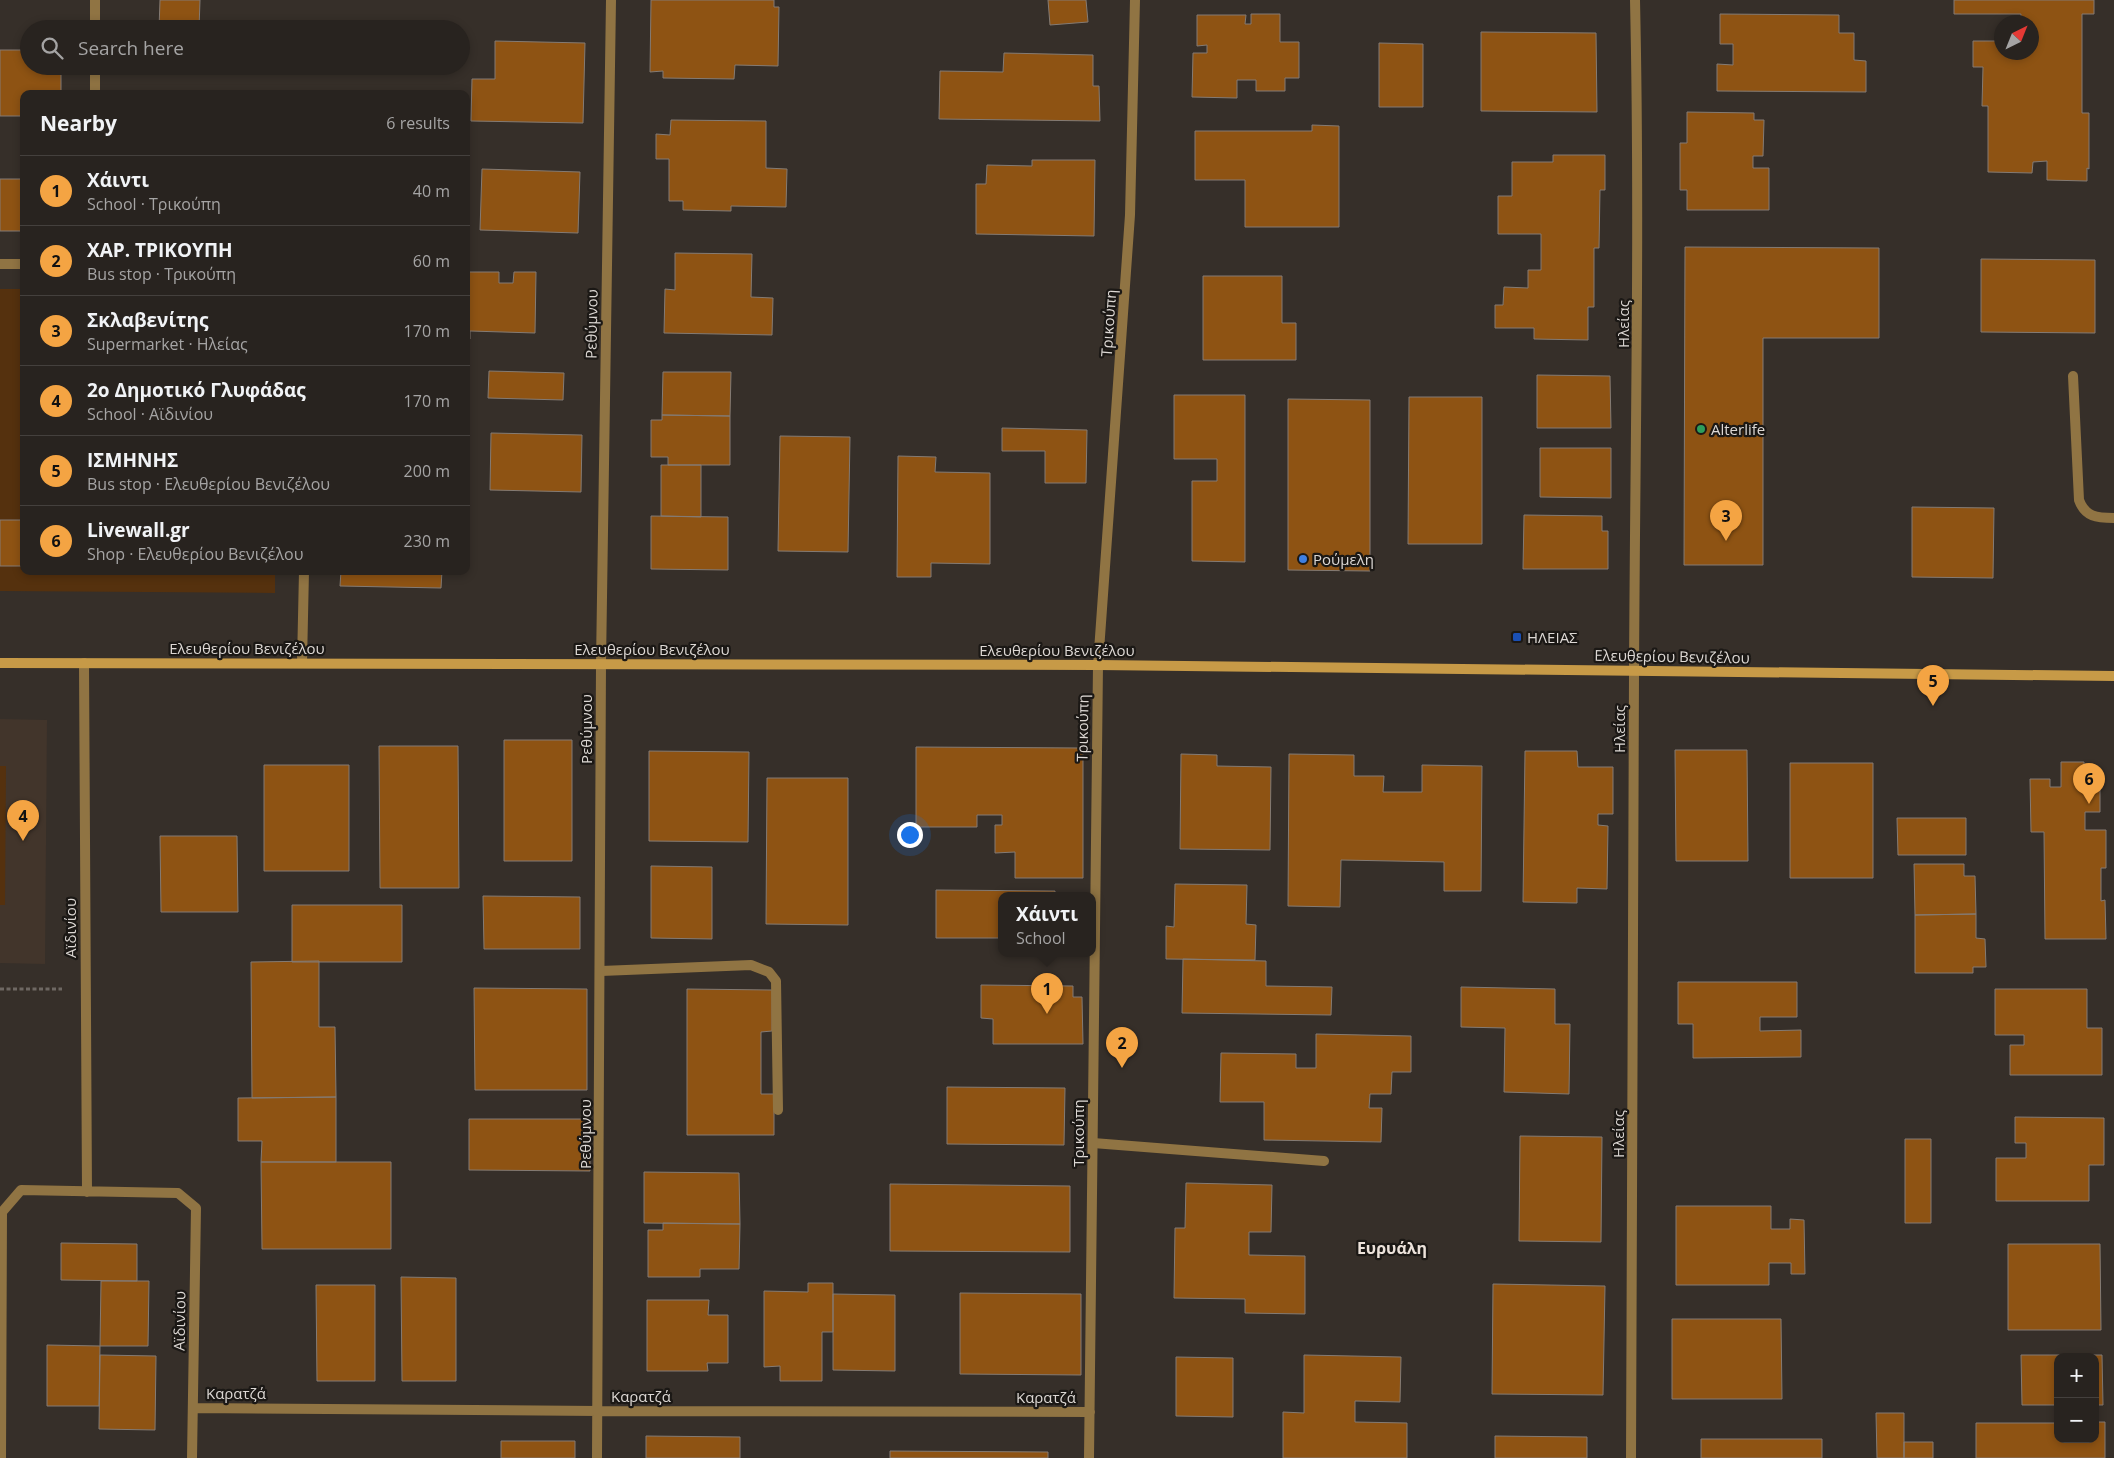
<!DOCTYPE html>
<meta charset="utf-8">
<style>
:root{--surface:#28231f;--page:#302b28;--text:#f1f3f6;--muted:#a5a4a4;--line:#44403d;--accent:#f4a443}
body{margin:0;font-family:"Open Sans",sans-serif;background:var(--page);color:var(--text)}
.controls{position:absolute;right:15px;bottom:15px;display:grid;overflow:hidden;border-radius:10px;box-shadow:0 2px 8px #0003}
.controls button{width:45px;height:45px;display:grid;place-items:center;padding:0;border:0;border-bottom:1px solid var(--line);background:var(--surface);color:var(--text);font:25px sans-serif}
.compass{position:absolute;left:1994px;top:15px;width:45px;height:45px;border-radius:50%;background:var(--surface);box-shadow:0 2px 8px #0003;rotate:43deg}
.you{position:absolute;left:909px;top:834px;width:18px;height:18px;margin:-12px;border:4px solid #fff;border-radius:50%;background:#1a73e8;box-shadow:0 0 0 8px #1a73e833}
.badge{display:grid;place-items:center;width:32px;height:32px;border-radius:50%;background:var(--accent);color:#111;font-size:16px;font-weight:700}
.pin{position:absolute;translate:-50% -41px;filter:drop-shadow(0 1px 2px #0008)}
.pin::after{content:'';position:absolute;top:26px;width:18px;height:15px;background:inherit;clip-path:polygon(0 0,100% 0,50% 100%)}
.popup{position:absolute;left:998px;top:892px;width:98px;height:65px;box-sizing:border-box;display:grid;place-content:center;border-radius:10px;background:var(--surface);filter:drop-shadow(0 1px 4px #0005);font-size:16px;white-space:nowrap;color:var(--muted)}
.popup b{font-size:19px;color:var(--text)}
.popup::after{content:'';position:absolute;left:50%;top:100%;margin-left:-10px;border:10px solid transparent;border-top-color:var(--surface)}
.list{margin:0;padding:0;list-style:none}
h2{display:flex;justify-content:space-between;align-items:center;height:65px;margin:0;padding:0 20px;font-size:21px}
h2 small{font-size:16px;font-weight:400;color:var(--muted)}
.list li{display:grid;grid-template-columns:32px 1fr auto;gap:15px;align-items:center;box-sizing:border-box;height:70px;padding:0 20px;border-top:1px solid var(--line)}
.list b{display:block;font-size:19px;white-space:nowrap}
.list p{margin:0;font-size:16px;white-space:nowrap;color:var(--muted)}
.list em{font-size:16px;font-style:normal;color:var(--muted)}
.icon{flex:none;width:28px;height:28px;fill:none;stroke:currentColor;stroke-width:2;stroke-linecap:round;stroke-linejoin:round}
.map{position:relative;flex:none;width:2114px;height:1458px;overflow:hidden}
.search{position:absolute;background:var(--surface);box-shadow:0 2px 8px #0003;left:20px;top:20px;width:450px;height:55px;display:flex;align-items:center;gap:12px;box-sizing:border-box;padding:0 18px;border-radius:28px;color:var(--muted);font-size:19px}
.panel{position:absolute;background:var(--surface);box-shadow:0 2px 8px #0003;left:20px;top:90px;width:450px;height:485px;border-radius:10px}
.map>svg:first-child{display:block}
.built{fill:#42352b}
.green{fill:#55310e}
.building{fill:#8e5313;stroke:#847b74}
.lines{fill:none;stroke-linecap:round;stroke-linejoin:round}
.path{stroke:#6e6863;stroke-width:3;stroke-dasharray:4 2.5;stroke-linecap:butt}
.lane{stroke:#907443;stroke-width:10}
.street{stroke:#907443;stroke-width:10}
.secondary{stroke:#c79a47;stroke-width:10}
.leisure-dot{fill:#2e9e5b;stroke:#1b1815;stroke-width:2}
.shop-dot{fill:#3f7fe0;stroke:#1b1815;stroke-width:2}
.transit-dot{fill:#1a4fb4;stroke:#1b1815;stroke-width:2}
.labels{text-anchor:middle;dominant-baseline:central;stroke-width:4.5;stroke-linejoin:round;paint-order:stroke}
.street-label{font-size:15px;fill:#ddd8d4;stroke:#1b1815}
.poi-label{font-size:15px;fill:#ddd8d4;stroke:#1b1815;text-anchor:start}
.neighbourhood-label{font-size:16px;font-weight:bold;fill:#ece2da;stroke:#1b1815}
</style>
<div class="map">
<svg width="2114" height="1458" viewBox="0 0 2114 1458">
<rect width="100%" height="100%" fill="#362f29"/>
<path class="built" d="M0,719L47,720L45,964L0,963Z"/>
<path class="green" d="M0,289H24V571H275V593L0,591Z
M0,766H6L5,905H0Z"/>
<path class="building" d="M160,0H200L199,29H159Z
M651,0H774V7H779L778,66L735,65L734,79L663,78V71L650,72Z
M1048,0H1086L1088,22L1050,25Z
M1954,0H2094V14H2082V113H2089V169L2087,168V181L2047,180V161L2033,162L2032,173L1988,172V106H1982L1983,67H1973V41H2001L2002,38V52H2032V22H2020L2021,14H1954Z
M1251,14H1280V42H1299V78H1285V91H1256V80H1237V98L1192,97L1193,53H1207V45L1197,46V15H1246L1245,24H1251Z
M1720,14L1839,15V33H1854V60L1866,61V92L1717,91V64L1733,65V44H1720Z
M1481,32L1596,33L1597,112L1481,111Z
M495,41L585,43L583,123L471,121L472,79H495Z
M1379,43L1423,44V107H1379Z
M0,50H29V66H61V94H24V116H0Z
M1004,53L1093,55V86H1099L1100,121L939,119L940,71L1003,72Z
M1687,112L1754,113V120H1764L1763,156H1753V168H1769V210H1687V190H1680V143H1687Z
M671,120L766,121V168L787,169L786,207L731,206V211L683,210V201H669V159H656V134L670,135Z
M1312,125L1339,126V227H1245V180H1195V131H1312Z
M1553,155H1605V190H1600L1599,248H1594V307H1588V340L1534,339V328H1495V305H1503L1504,287L1528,288V270H1541V234H1498V196H1512V162H1553Z
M1032,160H1095L1094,236L976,234V184H986L987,165L1032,166Z
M482,169L580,172L578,233L480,230Z
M0,179H24V231H0Z
M1685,247L1879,248V338H1763V565H1684Z
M675,253L752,254L751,297L773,298L772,335L664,333L665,289L675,290Z
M1981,259L2095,260V333L1981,332Z
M466,272H499V283H513L514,272H536L535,333L470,331V339H466Z
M1203,276H1282V323H1296V360H1203Z
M489,371L564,373L563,400L488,398Z
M663,372H731L730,416L662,415Z
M1537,375L1610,376L1611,428H1537Z
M1174,395H1245V562L1192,561V481H1217V459H1174Z
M1409,397H1482V544H1408Z
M1288,399L1370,400V571L1288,570Z
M662,415L730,416V465H668V457H651V420H662Z
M1002,428L1087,430L1086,483H1045V451H1002Z
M491,433L582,435L581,492L490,490Z
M780,436L850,437L848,552L778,551Z
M1540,448H1611V498L1540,497Z
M898,456L936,457L935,472L990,473V564L931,563V577H897Z
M661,465H701V517L661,516Z
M1912,507L1994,508L1993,578L1912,577Z
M1524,515L1602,516V531H1608V569H1523Z
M651,516L728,517V570L651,569Z
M0,520H24V566H0Z
M341,571H442L441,588L340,586Z
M504,740H572V861H504Z
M379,746H458L459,888H380Z
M916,747L1083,748V878H1015V852L995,853V825H1002V815H977V827H916Z
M1675,750H1747L1748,861H1676Z
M649,751L749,752L748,842L649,841Z
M1525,751H1577L1578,767H1613V814H1598V825L1608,826L1607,889L1577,888V903L1523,902Z
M1181,754L1217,755V766L1271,767L1270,850L1180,849Z
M1289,754L1354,755V776H1384L1383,792H1422V765L1482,766L1481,891H1444V862L1341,860L1340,907L1288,906Z
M2061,762H2084V774H2100V812H2085V830H2106V868H2101V901L2105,900L2106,939H2045L2044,832H2031L2030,779H2050V787H2061Z
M1790,763H1873V878H1790Z
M264,765H349V871H264Z
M767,778H848V925L766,924Z
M1897,818H1966V855H1898Z
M160,836H237L238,912H161Z
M1914,864H1964V876H1975L1976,914L1915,915Z
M651,866L712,867V939L651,938Z
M1175,884L1247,885L1246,924L1256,925L1255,960L1166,959V926L1174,927Z
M936,890L1055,891V895H1002V938H936Z
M483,896L580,897V949H484Z
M292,905H402V962H292Z
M1976,914V938L1985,939L1986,967H1973V973H1915V915Z
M1183,959L1266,961V986L1332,987L1331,1015L1182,1013Z
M319,961V1027H335L336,1097L252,1098L251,962Z
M1678,982H1797V1017H1760V1031L1801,1030V1057L1693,1058V1024H1678Z
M981,985L1073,986V997H1082L1083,1044H993V1019L981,1018Z
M1461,987L1555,989V1024H1570L1569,1094L1504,1092L1505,1028L1461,1027Z
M474,988L587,989V1090H475Z
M687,989L772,990V1031L761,1032V1094H774V1135H687Z
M1995,989H2087V1028H2102V1075H2010V1045H2024V1035H1995Z
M1316,1034L1411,1036V1072H1392L1391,1094H1370L1369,1108H1382L1381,1142L1264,1140V1102H1220L1221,1053L1296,1054V1068H1316Z
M947,1087L1065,1088L1064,1145L947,1144Z
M336,1097V1162H261L262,1141H238V1098Z
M2015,1117L2104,1118V1165H2089V1201H1996V1158H2026V1143H2015Z
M469,1119H590V1171L469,1170Z
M1520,1136L1602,1137L1601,1242L1519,1241Z
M1905,1139H1931V1223H1905Z
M261,1162H391V1249H262Z
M644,1172L739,1173L740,1224L644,1223Z
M1186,1183L1272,1185L1271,1232H1249V1255L1305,1256V1314L1245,1313V1299L1174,1298L1175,1228H1185Z
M890,1184L1070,1186V1252L890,1251Z
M1676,1206H1771V1229H1790V1219L1804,1220L1805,1274H1791V1263H1769V1285H1676Z
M663,1223L740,1224L739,1269H700V1277H648V1230H663Z
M61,1243L137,1244V1281L61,1280Z
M2008,1244H2100L2101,1330H2008Z
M401,1277L456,1278V1381H402Z
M101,1281H149L148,1346H100Z
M808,1283H833V1332H822V1381H780V1366L764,1367V1291L808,1292Z
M1493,1284L1605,1286L1603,1395L1492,1394Z
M316,1285H375V1381H317Z
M960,1293L1081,1294V1375L960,1374Z
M833,1294L895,1295V1371L833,1370Z
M647,1300H709L708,1315H728V1363H707L708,1371H647Z
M1672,1319H1781L1782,1399H1672Z
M47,1345L100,1346L99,1406H47Z
M100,1355L156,1356L155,1430L99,1429Z
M1304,1355L1401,1357L1400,1402L1355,1401V1422L1407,1423V1458H1283V1412L1304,1413Z
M2021,1355H2102L2103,1405H2095V1357H2058V1405H2022Z
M1176,1357L1233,1358V1417L1176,1416Z
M1876,1413H1904V1458H1877Z
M2095,1422H2105V1458H1976V1423H2058V1439H2095Z
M646,1436L740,1437V1458H646Z
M1495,1436L1587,1437V1458H1495Z
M1701,1439H1822V1458H1701Z
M501,1441H575V1458H501Z
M1904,1442H1933V1458H1904Z
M890,1451L1048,1452V1458H890Z"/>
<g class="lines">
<path class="path" d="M0,989H62"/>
<path class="lane" d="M2073,376L2079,500C2085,517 2097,518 2114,518
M601,971L751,965L769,972L776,981L778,1110
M1093,1143L1324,1161"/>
<path class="street" d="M95,29V0
M95,94V66
M0,264H24
M84,663L87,1192
M302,663L304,571
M193,1408L598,1411L1090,1412
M1,1458L2,1212L21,1190L178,1193L196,1208L192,1458
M597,1458L601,664L611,0
M1089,1458L1098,665L1130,215L1135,0
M1631,1458C1632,1197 1633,935 1634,674C1635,449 1640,225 1635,0"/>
<path class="secondary" d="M0,663L1098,665L2114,676"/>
</g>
<circle class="leisure-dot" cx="1701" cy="429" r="5"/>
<circle class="shop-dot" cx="1303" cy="559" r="5"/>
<rect class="transit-dot" x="1512" y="632" width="10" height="10" rx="2.5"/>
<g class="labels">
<g class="street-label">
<text transform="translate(1108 323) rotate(-86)">Τρικούπη</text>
<text transform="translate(591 324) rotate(-89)">Ρεθύμνου</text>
<text transform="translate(1623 324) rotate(-90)">Ηλείας</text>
<text x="247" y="648">Ελευθερίου Βενιζέλου</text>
<text x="652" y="649">Ελευθερίου Βενιζέλου</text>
<text x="1057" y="650">Ελευθερίου Βενιζέλου</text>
<text transform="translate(1672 656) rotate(1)">Ελευθερίου Βενιζέλου</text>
<text transform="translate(1082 728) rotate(-89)">Τρικούπη</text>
<text transform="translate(586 729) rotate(-90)">Ρεθύμνου</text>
<text transform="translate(1619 729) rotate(-90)">Ηλείας</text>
<text transform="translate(70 928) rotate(-90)">Αϊδινίου</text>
<text transform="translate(1078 1133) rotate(-90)">Τρικούπη</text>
<text transform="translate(585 1134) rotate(-90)">Ρεθύμνου</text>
<text transform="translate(1618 1134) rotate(-90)">Ηλείας</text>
<text transform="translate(179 1321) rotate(-89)">Αϊδινίου</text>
<text x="236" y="1393">Καρατζά</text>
<text x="641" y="1396">Καρατζά</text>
<text x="1046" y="1397">Καρατζά</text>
</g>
<g class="poi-label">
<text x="1711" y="429">Alterlife</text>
<text x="1313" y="559">Ρούμελη</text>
<text x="1527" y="637">ΗΛΕΙΑΣ</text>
</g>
<g class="neighbourhood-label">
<text x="1392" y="1248">Ευρυάλη</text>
</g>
</g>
</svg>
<div class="controls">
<button>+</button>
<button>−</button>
</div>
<svg class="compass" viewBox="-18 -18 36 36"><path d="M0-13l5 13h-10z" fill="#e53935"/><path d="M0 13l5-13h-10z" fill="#a5a4a4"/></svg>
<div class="you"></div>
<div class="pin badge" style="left:1047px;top:1014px">1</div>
<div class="popup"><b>Χάιντι</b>School</div>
<div class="pin badge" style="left:1122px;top:1068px">2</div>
<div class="pin badge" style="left:1726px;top:541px">3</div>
<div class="pin badge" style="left:23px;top:841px">4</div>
<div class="pin badge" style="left:1933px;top:706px">5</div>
<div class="pin badge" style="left:2089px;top:804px">6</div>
<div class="search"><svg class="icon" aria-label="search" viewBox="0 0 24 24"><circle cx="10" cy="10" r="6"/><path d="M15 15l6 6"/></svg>Search here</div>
<section class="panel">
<h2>Nearby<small>6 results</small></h2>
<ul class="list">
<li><span class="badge">1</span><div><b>Χάιντι</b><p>School · Τρικούπη</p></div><em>40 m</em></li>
<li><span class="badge">2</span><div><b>ΧΑΡ. ΤΡΙΚΟΥΠΗ</b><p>Bus stop · Τρικούπη</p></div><em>60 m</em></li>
<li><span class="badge">3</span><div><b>Σκλαβενίτης</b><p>Supermarket · Ηλείας</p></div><em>170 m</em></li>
<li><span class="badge">4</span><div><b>2ο Δημοτικό Γλυφάδας</b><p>School · Αϊδινίου</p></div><em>170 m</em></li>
<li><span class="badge">5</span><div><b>ΙΣΜΗΝΗΣ</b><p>Bus stop · Ελευθερίου Βενιζέλου</p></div><em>200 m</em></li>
<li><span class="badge">6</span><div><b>Livewall.gr</b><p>Shop · Ελευθερίου Βενιζέλου</p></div><em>230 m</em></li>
</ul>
</section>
</div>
